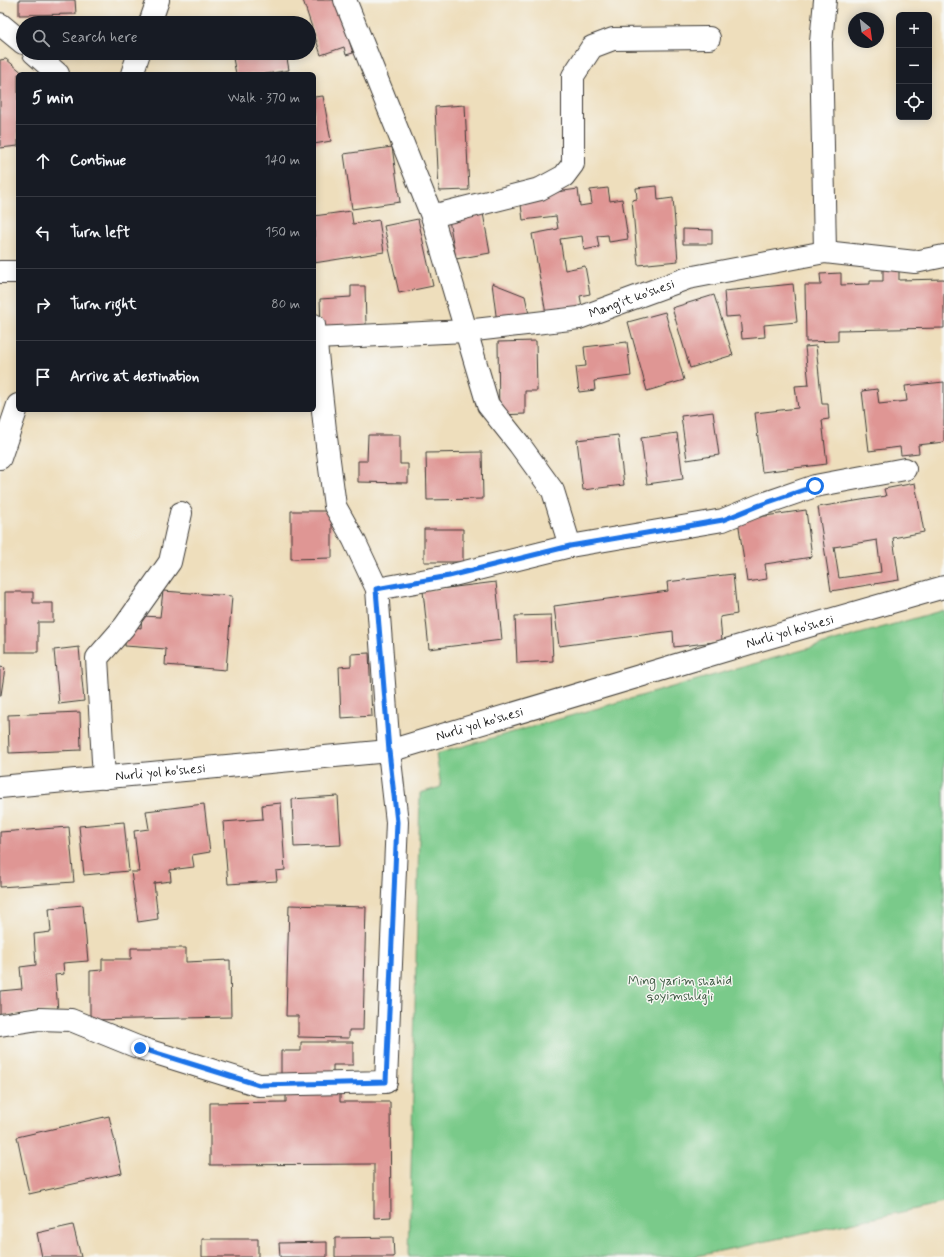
<!DOCTYPE html>
<meta charset="utf-8">
<style>
:root{--surface:#171b24;--page:#20242c;--text:#f1f3f6;--muted:#9ea1a6;--line:#363941}
body{margin:0;font-family:Mynerve,sans-serif;background:var(--page);color:var(--text)}
.controls{position:absolute;right:12px;top:12px;display:grid;overflow:hidden;border-radius:6px;box-shadow:0 2px 10px #0003}
.controls button{width:36px;height:36px;display:grid;place-items:center;padding:0;border:0;border-bottom:1px solid var(--line);background:var(--surface);color:var(--text);font:20px sans-serif}
.compass{position:absolute;left:848px;top:12px;width:36px;height:36px;border-radius:50%;background:var(--surface);box-shadow:0 2px 10px #0003;rotate:151deg}
.stop{position:absolute;width:12px;height:12px;margin:-9px;border:3px solid #1a73e8;border-radius:50%;background:#fff}
.stop.end{background:#1a73e8;border-color:#fff;box-shadow:0 1px 4px #0008}
.list{margin:0;padding:0;list-style:none}
h2{display:flex;justify-content:space-between;align-items:center;height:52px;margin:0;padding:0 16px;font-size:17px}
h2 small{font-size:13px;font-weight:400;color:var(--muted)}
.list li{display:grid;grid-template-columns:26px 1fr auto;gap:12px;align-items:center;box-sizing:border-box;height:72px;padding:0 16px;border-top:1px solid var(--line)}
.list b{display:block;font-size:15px;white-space:nowrap}
.list em{font-size:13px;font-style:normal;color:var(--muted)}
.icon{flex:none;width:22px;height:22px;fill:none;stroke:currentColor;stroke-width:2;stroke-linecap:round;stroke-linejoin:round}
.map{position:relative;flex:none;width:944px;height:1257px;overflow:hidden}
.search{position:absolute;background:var(--surface);box-shadow:0 2px 10px #0003;left:16px;top:16px;width:300px;height:44px;display:flex;align-items:center;gap:10px;box-sizing:border-box;padding:0 14px;border-radius:22px;color:var(--muted);font-size:15px}
.panel{position:absolute;background:var(--surface);box-shadow:0 2px 10px #0003;left:16px;top:72px;width:300px;height:340px;border-radius:6px}
.map>svg:first-child{display:block}
.green{fill:#7aca8a;stroke:#4b7353}
.building{fill:#df9694;fill-rule:evenodd}
.lines{fill:none;stroke-linecap:round;stroke-linejoin:round}
.minor-casing{stroke:#3c3934;stroke-width:24}
.major-casing{stroke:#3c3934;stroke-width:24}
.minor{stroke:#fff;stroke-width:22}
.major{stroke:#fff;stroke-width:22}
.route{stroke:#1a73e8;stroke-width:5}
.labels{text-anchor:middle;dominant-baseline:central;stroke-width:3;stroke-linejoin:round;paint-order:stroke}
.street-label{font-size:13px;fill:#1c1c1c;stroke:#f6f6f2}
.park-label{font-size:13px;fill:#3d5942;stroke:#f6f6f2}
</style>
<div class="map">
<svg width="944" height="1257" viewBox="0 0 944 1257">
<rect width="100%" height="100%" fill="#f6f6f2"/>
<filter id="ink" filterUnits="userSpaceOnUse"><feTurbulence type="fractalNoise" baseFrequency=".025" numOctaves="2"/><feDisplacementMap in="SourceGraphic" scale="8" xChannelSelector="R" yChannelSelector="G"/><feConvolveMatrix kernelMatrix="1 2 1 2 8 2 1 2 1" color-interpolation-filters="sRGB"/></filter>
<filter id="wash" filterUnits="userSpaceOnUse"><feTurbulence type="fractalNoise" baseFrequency=".012" numOctaves="4" result="noise"/><feDisplacementMap in="SourceGraphic" scale="16" xChannelSelector="R" yChannelSelector="G"/><feGaussianBlur stdDeviation="0.9" result="paint"/><feColorMatrix in="noise" values="0 0 0 0 0 0 0 0 0 0 0 0 0 0 0 0 0 1.4 0 .05"/><feComposite in="paint" operator="in"/></filter>
<g filter="url(#wash)">
<rect width="100%" height="100%" fill="#eedebc"/>
<path class="green" d="M944,610V1203L692,1257H409L420,793L441,787L436,754Z"/>
<g id="blocks">
<path class="building" d="M19,0H75L76,14L19,15Z
M303,0H336L353,53L346,55L344,47L321,55Z
M232,53H286L289,70L266,74H236Z
M6,59L24,74H18V146L0,148V60Z
M323,96L331,141L314,144V97Z
M465,105L469,190L439,191L435,107Z
M392,147L400,202L352,209L344,154Z
M657,186L658,200L673,198L678,261L638,265L632,200L637,199L636,188Z
M608,188L610,201L622,199L628,239L609,242L608,235L597,236L599,247L584,250L582,236L560,239L565,270L585,266L590,294L580,296L582,307L546,314L532,234L558,229L556,216L523,220L520,197L578,189L580,206L592,204L590,190Z
M351,211L353,224L379,220L384,252L314,263V216Z
M483,213L490,253L456,259L449,220Z
M418,219L433,286L399,293L384,226Z
M683,229L712,230V244H683Z
M883,267H899V280L944,279V328L838,330V341L806,342L805,285H821L820,274L841,273V285L870,284V281H883Z
M492,283L525,296L530,319L497,323Z
M793,284L797,322L764,325L765,337L742,339L740,316L726,317L724,291Z
M351,286H365L366,325L321,327L320,299L351,297Z
M714,295L733,355L690,368L672,308Z
M665,312L684,380L647,391L628,322Z
M536,341L537,391H525V414L499,415L498,342Z
M627,342L631,376L594,381L595,390L579,392L576,367L586,366L584,347Z
M816,346L822,404H828L829,419L822,420L827,464L762,472L755,413L798,408L795,386L809,385L805,347Z
M944,382V442L918,445L919,453L901,455L900,447L869,451L862,391L877,389L879,404L907,401L905,386Z
M713,412L719,455L687,460L681,416Z
M677,433L683,479L647,484L641,438Z
M368,435H400V464H408V483L358,482V461H367Z
M618,435L624,485L583,490L577,440Z
M482,452L483,499L427,500L426,453Z
M915,483L924,532L893,538L899,580L831,591L818,507L886,496L884,489ZM877,540L881,572L839,578L834,547Z
M806,510L812,557L765,564L767,579L747,582L738,520Z
M291,511H332V558L291,559Z
M424,529H463V562H424Z
M733,574L737,614L720,617L722,641L674,647L673,631L559,646L554,606L668,591L667,582Z
M496,582L502,640L429,649L423,591Z
M163,591L232,596L226,670L165,665L166,649L125,646L126,626L141,628L142,616L160,617Z
M5,592H33V603H53V622H38V652H5Z
M551,615L553,661L517,663L515,616Z
M79,647L84,701L59,704L54,650Z
M369,653L372,716L341,718L339,667L351,666V654Z
M0,667L5,668L1,695H0Z
M80,712L81,750L9,753L8,715Z
M338,796L341,845L294,847L292,799Z
M281,803L285,870L276,871L277,881L228,884L223,822L263,819L262,805Z
M204,804L210,852L192,855L194,867L170,870L171,881L154,883L158,919L138,922L131,872H139L134,831L149,829L146,811Z
M124,822L129,871L84,875L79,826Z
M69,827L74,882L0,887V832Z
M83,905L88,961L63,963L64,974L55,975L58,1010L0,1016V991L22,989L20,967L36,965L34,934L51,932L49,908Z
M289,905L366,907L363,1030H349V1038L298,1037V1016H286Z
M131,948H186V962L230,960L231,1017L90,1020V971L102,970V959H131Z
M301,1042H353V1065H333V1081L281,1075V1051H301Z
M286,1087H340V1102H390L391,1217L374,1218V1164L210,1165V1103L286,1102Z
M109,1116L122,1173L29,1194L17,1137Z
M73,1225L81,1257H42L37,1233Z
M393,1237L394,1257H335V1238Z
M202,1239H258V1257H202Z
M327,1242V1257H280L279,1243Z"/>
</g>
</g>
<g filter="url(#ink)">
<use href="#blocks" fill-opacity="0" stroke="#3c3934" stroke-width="1"/>
<g class="lines">
<g class="minor-casing">
<g id="minor">
<path d="M345,0L432,216L488,405L519,444L553,491L570,546"/>
<path d="M825,0L821,42L825,252"/>
<path d="M0,24L23,43"/>
<path d="M34,53L58,74"/>
<path d="M432,216L540,189L564,176L573,164V76L592,47L613,39L709,38"/>
<path d="M0,272H18"/>
<path id="s1" d="M316,338L466,331L579,318L688,278L825,252L915,262L944,256"/>
<path d="M377,589L449,576L570,546L723,520L760,505L815,486L905,469"/>
<path d="M104,778L97,658L124,627L170,562L181,513"/>
<path id="s2" d="M0,787L389,751L760,640L944,587"/>
<path d="M0,1025L39,1019L71,1020L140,1048L259,1085L386,1082L397,822L389,751L377,589L354,540L335,506L325,430L314,325"/>
</g>
</g>
<g class="major-casing">
<path id="major" d="M150,23L158,0
M132,74L139,53
M0,458L18,405"/>
</g>
<use href="#minor" class="minor"/>
<use href="#major" class="major"/>
</g>
</g>
<g class="lines" filter="url(#ink)">
<path class="route" d="M140,1048L259,1085L386,1082L397,822L389,751L376,589L449,576L570,546L723,520L760,505L815,486"/>
</g>
<g class="labels">
<g class="street-label">
<text stroke="none"><textPath href="#s1" startOffset="320">Mang'it ko'shesi</textPath></text>
<text stroke="none"><textPath href="#s2" startOffset="809">Nurli yol ko'shesi</textPath></text>
<text stroke="none"><textPath href="#s2" startOffset="485">Nurli yol ko'shesi</textPath></text>
<text stroke="none"><textPath href="#s2" startOffset="161">Nurli yol ko'shesi</textPath></text>
</g>
<g class="park-label">
<text x="680" y="981">Ming yarim shahid<tspan x="680" dy="15">qoyimshlig'i</tspan></text>
</g>
</g>
</svg>
<div class="controls">
<button>+</button>
<button>−</button>
<button><svg class="icon" aria-label="locate" viewBox="0 0 24 24"><circle cx="12" cy="12" r="6"/><path d="M12 2v4M12 18v4M2 12h4M18 12h4"/></svg></button>
</div>
<svg class="compass" viewBox="-18 -18 36 36"><path d="M0-13l5 13h-10z" fill="#e53935"/><path d="M0 13l5-13h-10z" fill="#9ea1a6"/></svg>
<div class="stop" style="left:815px;top:486px"></div>
<div class="stop end" style="left:140px;top:1048px"></div>
<div class="search"><svg class="icon" aria-label="search" viewBox="0 0 24 24"><circle cx="10" cy="10" r="6"/><path d="M15 15l6 6"/></svg>Search here</div>
<section class="panel">
<h2>5 min<small>Walk · 370 m</small></h2>
<ul class="list">
<li><svg class="icon" aria-label="ahead" viewBox="0 0 24 24"><path d="M12 20V5M6 11l6-6 6 6"/></svg><div><b>Continue</b></div><em>140 m</em></li>
<li><svg class="icon" aria-label="left" viewBox="0 0 24 24"><path d="M17 20v-9H6M10 6l-5 5 5 5"/></svg><div><b>Turn left</b></div><em>150 m</em></li>
<li><svg class="icon" aria-label="right" viewBox="0 0 24 24"><path d="M7 20v-9h11M14 6l5 5-5 5"/></svg><div><b>Turn right</b></div><em>80 m</em></li>
<li><svg class="icon" aria-label="arrive" viewBox="0 0 24 24"><path d="M6 21V4h12l-3 4 3 4H6"/></svg><div><b>Arrive at destination</b></div></li>
</ul>
</section>
</div>
